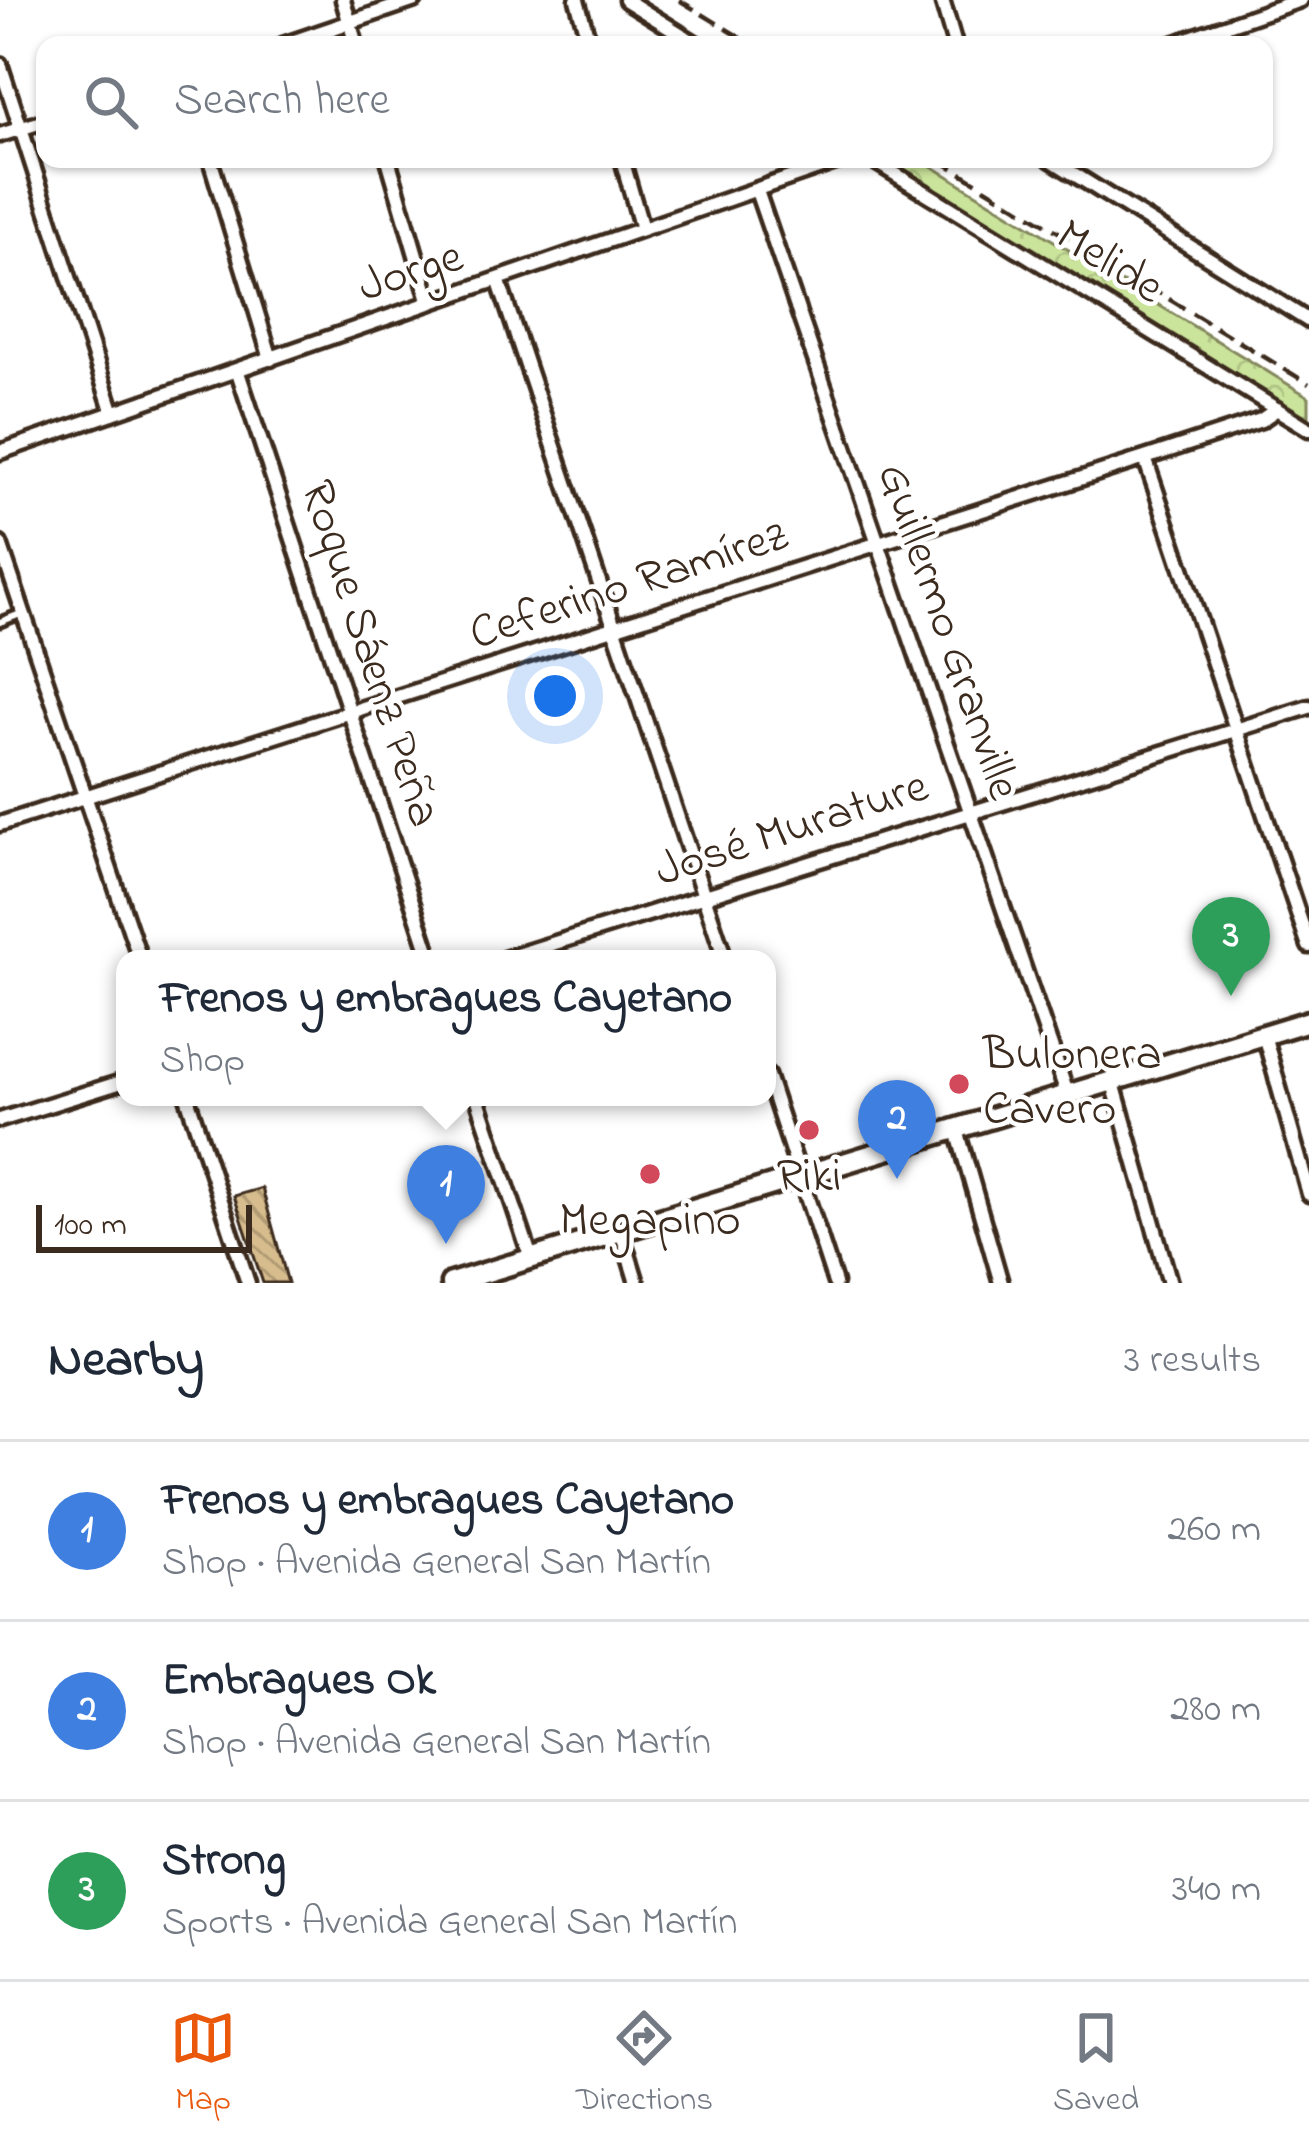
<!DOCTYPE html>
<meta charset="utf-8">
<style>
:root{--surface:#fff;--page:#f6f6f7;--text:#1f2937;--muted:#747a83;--line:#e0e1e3;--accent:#ea580c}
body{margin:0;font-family:"Indie Flower",sans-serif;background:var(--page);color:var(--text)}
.scale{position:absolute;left:36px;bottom:30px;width:216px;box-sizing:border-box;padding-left:12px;border:6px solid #3b2a1e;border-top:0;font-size:33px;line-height:42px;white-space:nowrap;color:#3b2a1e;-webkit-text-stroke:9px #fff;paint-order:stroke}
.you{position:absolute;left:555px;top:696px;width:42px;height:42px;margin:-30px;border:9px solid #fff;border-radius:50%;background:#1a73e8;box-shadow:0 0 0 18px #1a73e833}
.badge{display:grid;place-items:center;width:78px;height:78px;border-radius:50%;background:var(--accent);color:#fff;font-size:39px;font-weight:700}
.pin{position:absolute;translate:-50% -99px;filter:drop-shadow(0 3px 6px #0008)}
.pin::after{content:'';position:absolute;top:63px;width:42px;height:36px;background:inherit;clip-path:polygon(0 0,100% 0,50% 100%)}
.popup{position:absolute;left:116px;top:950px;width:660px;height:156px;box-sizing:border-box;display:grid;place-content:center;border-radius:24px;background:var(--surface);filter:drop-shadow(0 3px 9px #0005);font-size:39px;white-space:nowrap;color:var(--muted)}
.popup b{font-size:45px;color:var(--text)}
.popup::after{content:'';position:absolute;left:50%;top:100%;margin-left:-24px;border:24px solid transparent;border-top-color:var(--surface)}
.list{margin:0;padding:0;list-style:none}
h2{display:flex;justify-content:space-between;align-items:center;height:156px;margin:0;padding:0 48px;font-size:51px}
h2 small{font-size:39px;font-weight:400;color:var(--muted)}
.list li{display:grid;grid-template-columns:78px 1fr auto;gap:36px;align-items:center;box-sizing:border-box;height:180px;padding:0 48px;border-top:3px solid var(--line)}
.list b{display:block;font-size:45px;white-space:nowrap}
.list p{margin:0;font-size:39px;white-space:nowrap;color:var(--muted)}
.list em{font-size:39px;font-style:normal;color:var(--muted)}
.icon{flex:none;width:66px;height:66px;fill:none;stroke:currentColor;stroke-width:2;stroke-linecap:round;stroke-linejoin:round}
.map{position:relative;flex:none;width:1309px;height:1283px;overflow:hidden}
.search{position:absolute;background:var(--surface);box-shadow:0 3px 9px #0004;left:36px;right:36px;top:36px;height:132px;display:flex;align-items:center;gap:30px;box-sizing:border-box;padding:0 42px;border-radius:24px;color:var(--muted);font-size:45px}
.sheet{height:696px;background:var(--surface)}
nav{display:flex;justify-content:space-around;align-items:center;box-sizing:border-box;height:168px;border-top:3px solid var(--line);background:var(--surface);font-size:33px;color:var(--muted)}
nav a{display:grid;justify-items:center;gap:6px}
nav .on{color:var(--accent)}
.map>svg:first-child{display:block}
.park{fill:url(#park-crowns);stroke:#83875c;stroke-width:3}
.building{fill:url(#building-back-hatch);stroke:#3b2a1e;stroke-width:3}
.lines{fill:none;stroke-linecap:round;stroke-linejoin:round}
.lane-casing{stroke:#3b2a1e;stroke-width:15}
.street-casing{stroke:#3b2a1e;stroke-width:21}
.secondary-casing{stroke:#3b2a1e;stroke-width:27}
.lane{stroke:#fff;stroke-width:6}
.street{stroke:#fff;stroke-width:12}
.secondary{stroke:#fff;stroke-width:18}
.rail{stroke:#3b2a1e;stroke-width:4.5;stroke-dasharray:18 9;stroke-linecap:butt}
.poi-dot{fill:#d1495b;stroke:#fff;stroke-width:4.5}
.labels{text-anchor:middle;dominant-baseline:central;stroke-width:9;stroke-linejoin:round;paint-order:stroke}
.street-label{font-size:48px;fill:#3b2a1e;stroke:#fff}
.poi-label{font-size:48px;fill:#3b2a1e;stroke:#fff}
</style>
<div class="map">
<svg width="1309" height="1283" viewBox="0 0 1309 1283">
<defs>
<pattern id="park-crowns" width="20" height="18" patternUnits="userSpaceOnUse" patternTransform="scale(3)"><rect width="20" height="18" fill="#cbe49b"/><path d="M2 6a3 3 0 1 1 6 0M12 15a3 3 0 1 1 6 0" fill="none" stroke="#afc485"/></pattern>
<pattern id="building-back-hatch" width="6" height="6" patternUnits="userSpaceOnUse" patternTransform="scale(3)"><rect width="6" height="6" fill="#d7bd8d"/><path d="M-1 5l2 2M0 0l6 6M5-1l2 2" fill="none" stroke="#b09a73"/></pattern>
</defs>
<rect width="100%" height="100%" fill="#fff"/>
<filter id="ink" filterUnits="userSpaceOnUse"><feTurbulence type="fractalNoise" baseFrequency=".00833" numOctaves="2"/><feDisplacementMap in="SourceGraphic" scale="24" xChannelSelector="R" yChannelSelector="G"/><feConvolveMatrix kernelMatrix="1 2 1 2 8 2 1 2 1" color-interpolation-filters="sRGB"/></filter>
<g filter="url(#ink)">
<path class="park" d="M887,159H920L1309,397V419Z"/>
<path class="building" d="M262,1188L288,1283H263L234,1196Z"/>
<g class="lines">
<g class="lane-casing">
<path id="lane" d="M0,622L23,613"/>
</g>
<g class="street-casing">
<path id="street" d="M343,0L356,45
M577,0L590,45
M626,0L698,45
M942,0L955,45
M283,45L415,0
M1170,45L1300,0
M0,64L113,413
M0,135L45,121
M210,159L271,359
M388,159L430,303
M622,159L642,229
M871,159L1309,429
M1050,159L1309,321
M757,191L1068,1096
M499,282L725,959
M238,372L431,959
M0,452L844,159
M1145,458L1309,946
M0,544L140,959
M0,824L1145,458L1261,420L1277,409
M504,959L1309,707
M1264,1035L1309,1194
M767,1075L835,1283
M1113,1083L1170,1283
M187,1097L248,1283
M477,1097L531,1258
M0,1120L125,1081
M957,1130L1001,1283
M621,1231L637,1283"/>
</g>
<g class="secondary-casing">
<path id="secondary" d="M451,1283L1309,1021"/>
</g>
<use href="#lane" class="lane"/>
<use href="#street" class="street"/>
<use href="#secondary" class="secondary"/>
<path class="rail" d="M679,0L753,45
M938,159L1309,384"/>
</g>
</g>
<g class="poi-dot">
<circle cx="959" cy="1084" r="12"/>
<circle cx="809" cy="1130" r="12"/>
<circle cx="650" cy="1174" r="12"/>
</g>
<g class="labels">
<g class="street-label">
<text transform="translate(1109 263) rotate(32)">Melide</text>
<text transform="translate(411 273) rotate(-18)">Jorge</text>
<text transform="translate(629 586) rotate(-18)">Ceferino Ramírez</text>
<text transform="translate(947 632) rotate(71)">Guillermo Granville</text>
<text transform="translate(369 654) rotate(72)">Roque Sáenz Peña</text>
<text transform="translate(792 830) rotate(-18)">José Murature</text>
</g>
<g class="poi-label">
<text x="983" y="1056" text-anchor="start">Bulonera<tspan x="983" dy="55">Cavero</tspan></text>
<text x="809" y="1178">Riki</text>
<text x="650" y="1222">Megapino</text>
</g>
</g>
</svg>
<div class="scale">100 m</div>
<div class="you"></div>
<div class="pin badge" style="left:446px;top:1244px;background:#3f7fe0">1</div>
<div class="popup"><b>Frenos y embragues Cayetano</b>Shop</div>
<div class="pin badge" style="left:897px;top:1179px;background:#3f7fe0">2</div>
<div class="pin badge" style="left:1231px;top:996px;background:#2e9e5b">3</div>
<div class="search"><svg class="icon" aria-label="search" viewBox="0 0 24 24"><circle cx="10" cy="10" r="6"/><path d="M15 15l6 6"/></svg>Search here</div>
</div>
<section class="sheet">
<h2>Nearby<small>3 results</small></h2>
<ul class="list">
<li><span class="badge" style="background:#3f7fe0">1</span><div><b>Frenos y embragues Cayetano</b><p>Shop · Avenida General San Martín</p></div><em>260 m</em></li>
<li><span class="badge" style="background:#3f7fe0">2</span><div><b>Embragues Ok</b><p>Shop · Avenida General San Martín</p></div><em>280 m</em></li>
<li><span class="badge" style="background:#2e9e5b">3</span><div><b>Strong</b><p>Sports · Avenida General San Martín</p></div><em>340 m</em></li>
</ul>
</section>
<nav>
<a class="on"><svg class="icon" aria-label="map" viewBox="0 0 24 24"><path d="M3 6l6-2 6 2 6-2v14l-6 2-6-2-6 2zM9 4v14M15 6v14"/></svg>Map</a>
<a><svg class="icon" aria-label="directions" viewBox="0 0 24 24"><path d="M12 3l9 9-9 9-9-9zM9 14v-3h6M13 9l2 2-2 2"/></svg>Directions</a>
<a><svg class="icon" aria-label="saved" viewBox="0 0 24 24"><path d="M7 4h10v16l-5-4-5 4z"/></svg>Saved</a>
</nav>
